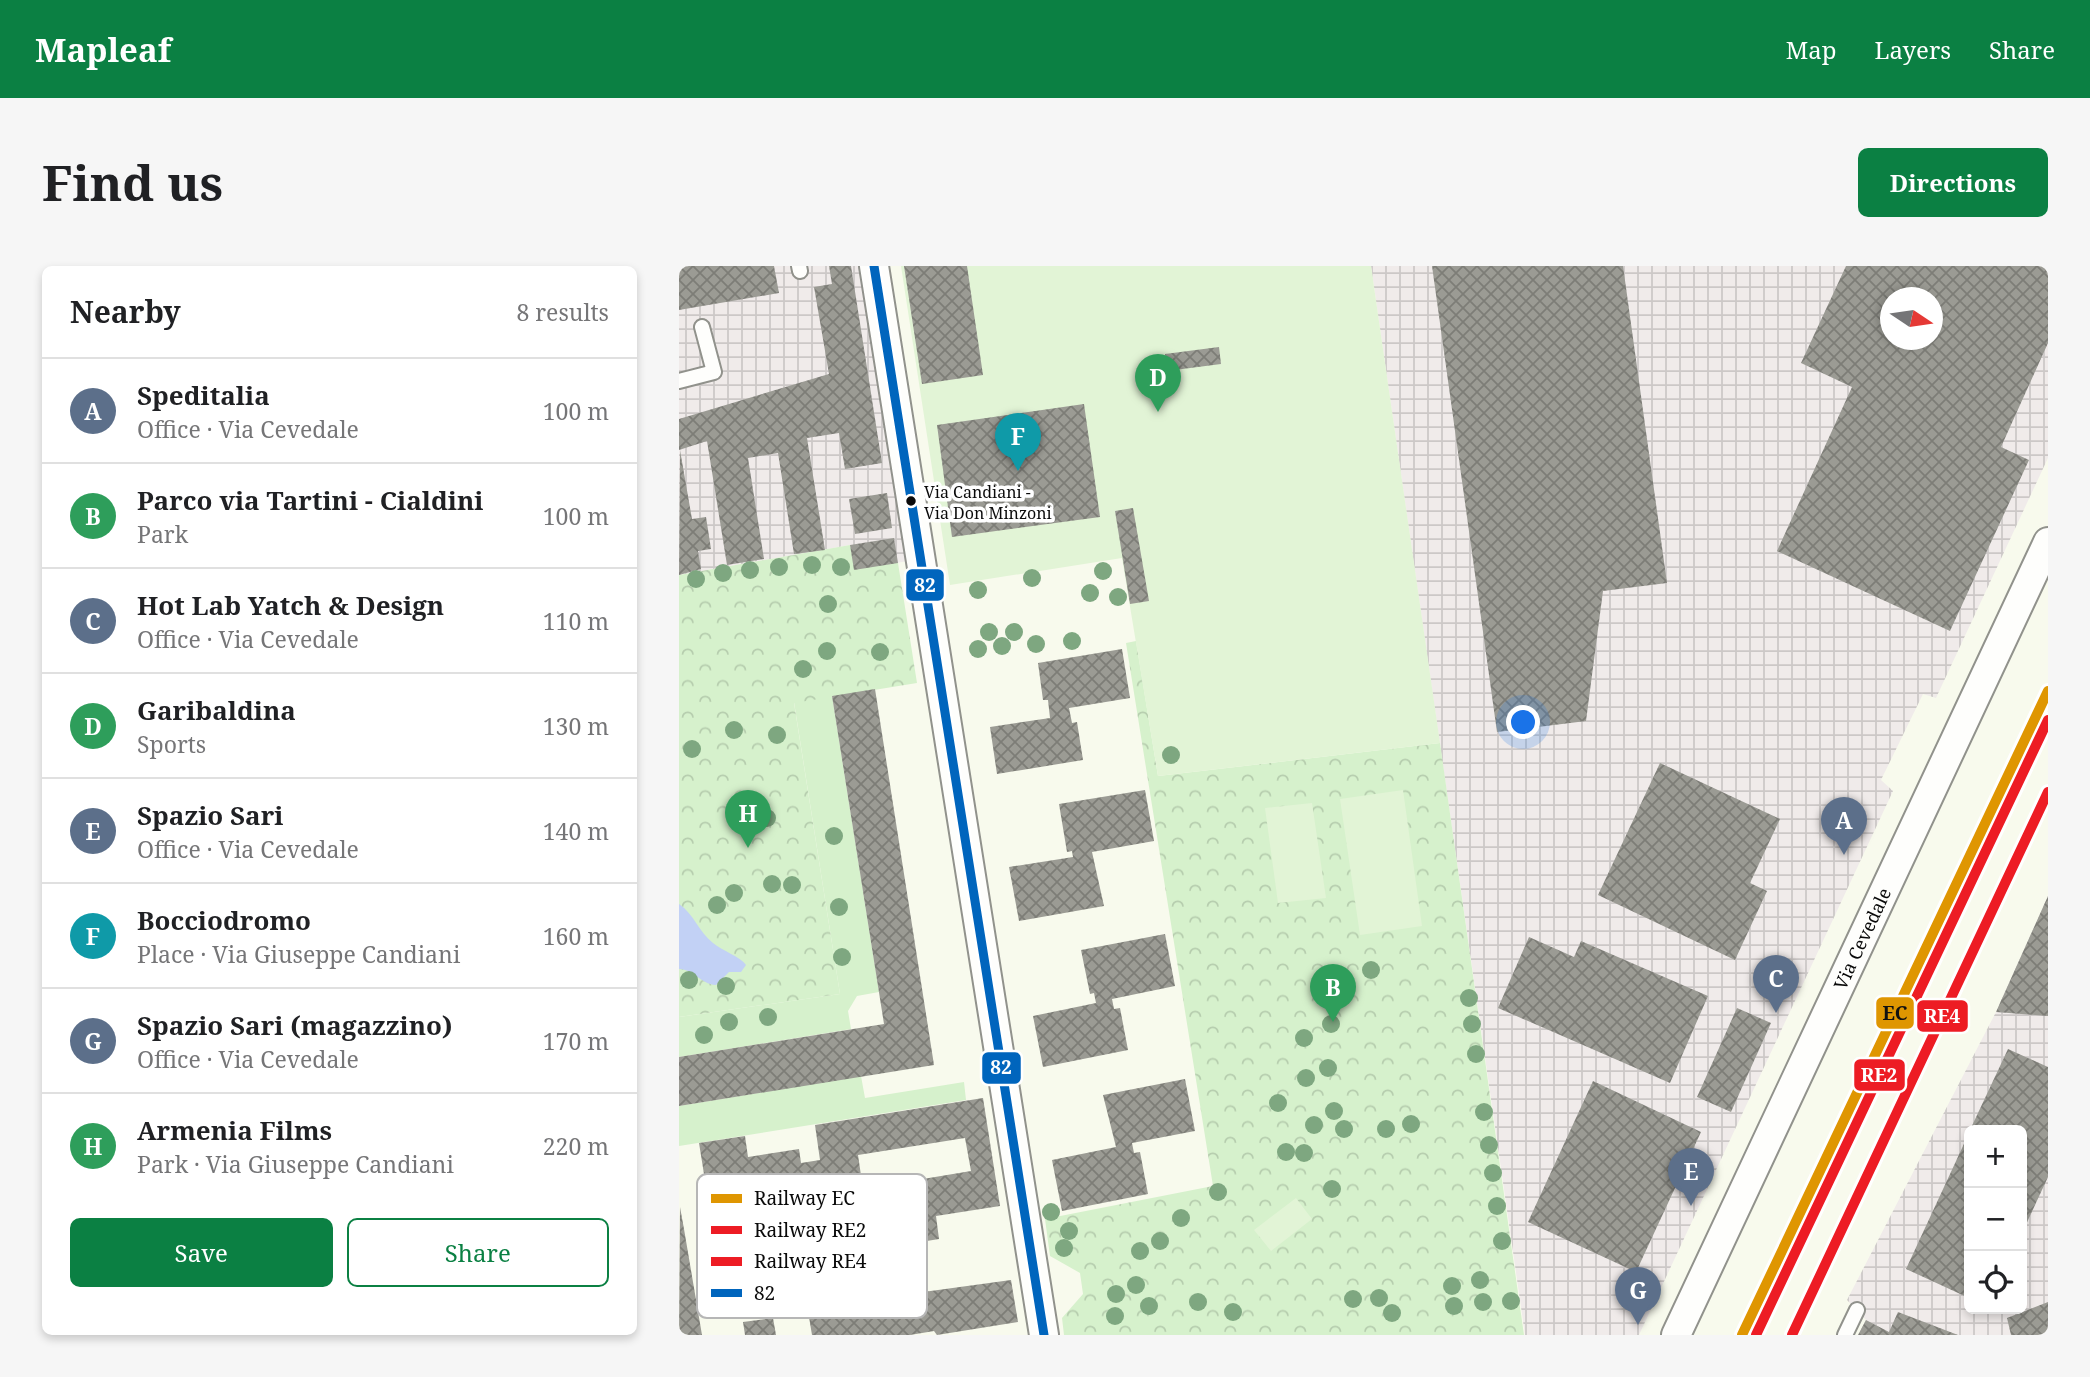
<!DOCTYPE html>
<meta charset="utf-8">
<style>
:root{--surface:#fff;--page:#f6f6f6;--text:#202124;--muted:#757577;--line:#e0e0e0;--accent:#0b8043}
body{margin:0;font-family:"Noto Serif",serif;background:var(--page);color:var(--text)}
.controls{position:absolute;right:21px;bottom:21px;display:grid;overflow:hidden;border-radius:10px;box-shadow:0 4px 10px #0003}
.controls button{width:63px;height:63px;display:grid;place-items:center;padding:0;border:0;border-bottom:2px solid var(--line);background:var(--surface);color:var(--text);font:35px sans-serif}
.compass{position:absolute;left:1201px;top:21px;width:63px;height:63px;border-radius:50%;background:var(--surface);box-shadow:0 4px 10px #0003;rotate:103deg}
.you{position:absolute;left:845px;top:457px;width:24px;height:24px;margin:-18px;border:5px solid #fff;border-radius:50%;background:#1a73e8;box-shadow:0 0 0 10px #1a73e833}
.badge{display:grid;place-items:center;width:46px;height:46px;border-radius:50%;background:var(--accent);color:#fff;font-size:23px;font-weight:700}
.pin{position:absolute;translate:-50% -58px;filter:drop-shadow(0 2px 4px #0008)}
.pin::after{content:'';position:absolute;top:37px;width:24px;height:21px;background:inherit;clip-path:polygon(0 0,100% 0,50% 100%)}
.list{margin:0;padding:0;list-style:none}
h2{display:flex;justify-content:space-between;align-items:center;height:91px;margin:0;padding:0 28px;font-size:30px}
h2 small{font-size:23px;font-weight:400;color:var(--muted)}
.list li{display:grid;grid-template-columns:46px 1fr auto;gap:21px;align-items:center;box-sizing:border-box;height:105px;padding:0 28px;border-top:2px solid var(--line)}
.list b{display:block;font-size:26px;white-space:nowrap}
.list p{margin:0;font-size:23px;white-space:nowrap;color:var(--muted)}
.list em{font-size:23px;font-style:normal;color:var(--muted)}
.actions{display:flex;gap:14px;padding:21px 28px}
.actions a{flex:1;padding:16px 0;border:2px solid var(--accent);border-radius:10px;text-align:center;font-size:24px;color:var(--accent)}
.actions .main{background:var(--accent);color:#fff}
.icon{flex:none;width:38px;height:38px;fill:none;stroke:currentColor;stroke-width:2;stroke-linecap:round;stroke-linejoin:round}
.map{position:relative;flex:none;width:1369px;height:1069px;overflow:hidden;border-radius:10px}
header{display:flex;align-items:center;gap:42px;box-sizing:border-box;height:98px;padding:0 35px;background:var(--accent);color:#fff}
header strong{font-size:33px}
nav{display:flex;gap:38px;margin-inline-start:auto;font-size:24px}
.intro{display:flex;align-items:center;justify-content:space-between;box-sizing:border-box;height:168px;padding:0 42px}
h1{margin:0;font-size:49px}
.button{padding:18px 32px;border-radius:10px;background:var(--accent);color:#fff;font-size:24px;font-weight:700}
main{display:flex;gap:42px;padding:0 42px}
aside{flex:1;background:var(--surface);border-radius:10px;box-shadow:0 4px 10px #0003}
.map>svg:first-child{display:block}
.industrial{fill:url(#industrial-grid);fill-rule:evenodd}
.grass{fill:#d6f1cc}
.park{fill:url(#park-crowns)}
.pitch{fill:#e2f4d6}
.water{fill:#c2d1f5}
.building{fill:url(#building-cross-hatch);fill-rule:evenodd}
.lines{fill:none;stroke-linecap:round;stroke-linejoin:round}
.service-casing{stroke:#91928c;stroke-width:18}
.minor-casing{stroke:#91928c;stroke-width:32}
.service{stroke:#fefefc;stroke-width:14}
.minor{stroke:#fefefc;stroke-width:28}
.bus-1-casing{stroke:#fff;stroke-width:14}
.bus-1{stroke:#0065bd;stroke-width:9}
.rail-1-casing{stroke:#fff;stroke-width:16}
.rail-2-casing{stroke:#fff;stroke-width:16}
.rail-3-casing{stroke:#fff;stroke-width:16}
.rail-1{stroke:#df9601;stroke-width:10}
.rail-2{stroke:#ed1c24;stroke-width:10}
.rail-3{stroke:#ed1c24;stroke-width:10}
.tree{fill:#7ea780}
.bus-dot{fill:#0a0a0a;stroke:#fff;stroke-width:2.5}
.labels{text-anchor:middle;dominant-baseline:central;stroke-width:7;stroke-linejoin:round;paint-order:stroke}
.bus-label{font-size:16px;fill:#0a0a0a;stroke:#fff;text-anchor:start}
.street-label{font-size:18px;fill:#0a0a0a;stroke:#fff}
.key{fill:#fff;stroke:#b6b6b6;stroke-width:2}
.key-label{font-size:19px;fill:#0a0a0a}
.line-badge{stroke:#fff;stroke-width:2.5}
.badge-label{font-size:19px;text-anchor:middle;font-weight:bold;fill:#fff}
.pale-badge-label{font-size:19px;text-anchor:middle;font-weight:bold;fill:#111}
</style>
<header>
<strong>Mapleaf</strong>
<nav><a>Map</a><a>Layers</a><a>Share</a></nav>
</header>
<div class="intro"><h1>Find us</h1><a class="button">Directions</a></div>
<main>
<aside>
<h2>Nearby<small>8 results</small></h2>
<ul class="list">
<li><span class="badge" style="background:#5c6f8a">A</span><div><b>Speditalia</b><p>Office · Via Cevedale</p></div><em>100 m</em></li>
<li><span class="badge" style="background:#2e9e5b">B</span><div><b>Parco via Tartini - Cialdini</b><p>Park</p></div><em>100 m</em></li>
<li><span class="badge" style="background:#5c6f8a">C</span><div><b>Hot Lab Yatch &amp; Design</b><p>Office · Via Cevedale</p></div><em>110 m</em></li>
<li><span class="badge" style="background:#2e9e5b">D</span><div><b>Garibaldina</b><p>Sports</p></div><em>130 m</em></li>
<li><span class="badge" style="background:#5c6f8a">E</span><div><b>Spazio Sari</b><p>Office · Via Cevedale</p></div><em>140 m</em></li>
<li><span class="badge" style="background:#0f9aa8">F</span><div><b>Bocciodromo</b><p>Place · Via Giuseppe Candiani</p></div><em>160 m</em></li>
<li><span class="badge" style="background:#5c6f8a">G</span><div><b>Spazio Sari (magazzino)</b><p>Office · Via Cevedale</p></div><em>170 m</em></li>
<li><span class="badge" style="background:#2e9e5b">H</span><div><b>Armenia Films</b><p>Park · Via Giuseppe Candiani</p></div><em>220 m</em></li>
</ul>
<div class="actions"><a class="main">Save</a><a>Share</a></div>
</aside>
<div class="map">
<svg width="1369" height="1069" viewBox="0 0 1369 1069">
<defs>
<pattern id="industrial-grid" width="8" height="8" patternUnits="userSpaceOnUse" patternTransform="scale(1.75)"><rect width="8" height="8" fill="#f0ebea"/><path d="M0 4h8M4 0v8" fill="none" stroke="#ccc8c7"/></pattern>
<pattern id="park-crowns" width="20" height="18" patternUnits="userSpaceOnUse" patternTransform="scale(1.75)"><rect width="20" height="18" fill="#d6f1cc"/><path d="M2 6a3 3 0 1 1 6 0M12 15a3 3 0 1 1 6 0" fill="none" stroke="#b6cdae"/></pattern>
<pattern id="building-cross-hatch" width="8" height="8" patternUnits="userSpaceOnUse" patternTransform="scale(1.75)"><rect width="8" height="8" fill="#9b9b94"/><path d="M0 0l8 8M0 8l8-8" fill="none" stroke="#7d7d77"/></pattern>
</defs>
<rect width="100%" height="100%" fill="#f8faed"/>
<path class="industrial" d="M0,0H195L241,293L175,304L171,279L0,309Z
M692,0H1369V192L1257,432L1244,428L1202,514L1214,525L960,1069H846ZM1212,32H1254V74H1212Z
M1369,630V1069H1179L1187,1054L1168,1034L1317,746ZM1290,864H1343V1043H1290Z"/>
<path class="grass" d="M153,430L200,726L178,730L169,745L172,763L0,791V751L161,728L115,436Z
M182,810L186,832L285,816L287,834L0,880V840Z"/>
<path class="park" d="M171,279L219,297L238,417L115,437L161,728L0,751V309Z
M457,375L479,510L761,477L845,1069H385L383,1052L404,1028L401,1007L371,990L366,953L534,920L447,377Z"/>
<path class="pitch" d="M222,0H692L761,477L479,510L443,292L271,319Z
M724,524L743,660L681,669L661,533Z
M633,537L647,632L599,637L586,542Z
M617,932L633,953L592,985L575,964Z"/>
<path class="water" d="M0,638C15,648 19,665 34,677C43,685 61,690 67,699L62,706H50L37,719C21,718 15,703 0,703Z"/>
<path class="building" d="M0,0H95L100,27L0,44Z
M150,0H172L203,197L166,203L160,167L128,172L146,284L115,288L99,187L69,192L85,293L48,299L28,175L0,184V153L150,108L135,21L153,18Z
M225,0H288L304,109L243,118Z
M753,0H944L988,317L924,325L907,455L818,466Z
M1167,0H1369V77L1322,181L1350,194L1271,365L1098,285L1173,121L1122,97ZM1212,32H1254V74H1212Z
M540,81L542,98L488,105L486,88Z
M405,138L421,251L273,271L258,159Z
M1,184L13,253L27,251L32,283L19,285L22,303L0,309Z
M208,227L213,262L176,268L170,233Z
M454,242L470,335L451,338L436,245Z
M215,272L219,297L175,304L171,279Z
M443,383L451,432L390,442L393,457L398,456L404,494L318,508L311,461L371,452L369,434H364L359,397Z
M196,423L255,799L0,840V791L205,758L153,430Z
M981,497L1101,553L1071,617L1088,625L1056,694L919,629Z
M466,524L475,575L413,586L425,640L340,655L330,601L394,591L393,585L388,586L380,538Z
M1369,630V750L1317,746Z
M486,668L496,720L433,733L435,743L441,742L449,784L364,801L354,750L417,737L415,727L411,728L402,684Z
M850,671L895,691L902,675L1029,730L991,817L819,742Z
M1058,742L1092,757L1052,846L1018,831Z
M1329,783L1369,801V911L1343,967V864H1291Z
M506,813L516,865L453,877L455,887L461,886L469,928L383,945L373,894L437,881L424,829Z
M914,815L1022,866L957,1006L849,956Z
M304,832L321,940L257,950L260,973L156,990L164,1037L332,1014L339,1056L258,1069L255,1065L231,1069H133L129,1045L140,1043L135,1011L124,1013L110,921L75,927L92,1040L65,1044L54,979L29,983L25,959L33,958L20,877L66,870L69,891L120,883L122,897L141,894L136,859ZM286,872L292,905L184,923L179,889Z
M1290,867V1032L1227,1003Z
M1,941L5,963L23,1069H0Z
M1369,1036V1069H1332L1328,1052Z
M1219,1046L1279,1069H1179L1187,1054L1210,1066Z
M94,1052L97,1069H66L64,1056Z"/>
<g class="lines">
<g class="service-casing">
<path id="service" d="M120,0L121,5
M0,115L35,106L23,61
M1166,1069L1178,1044"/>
</g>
<g class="minor-casing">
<g id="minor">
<path d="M195,0L365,1069"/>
<path id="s1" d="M997,1069L1369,276"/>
</g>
</g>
<use href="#service" class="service"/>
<use href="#minor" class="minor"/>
<g class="bus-1-casing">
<path id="bus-1" d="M195,0L365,1069"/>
</g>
<use href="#bus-1" class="bus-1"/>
<g class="rail-1-casing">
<path id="rail-1" d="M1063,1069L1369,425"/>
</g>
<g class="rail-2-casing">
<path id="rail-2" d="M1077,1069L1369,454"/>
</g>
<g class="rail-3-casing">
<path id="rail-3" d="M1113,1069L1369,526"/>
</g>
<use href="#rail-1" class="rail-1"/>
<use href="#rail-2" class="rail-2"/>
<use href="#rail-3" class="rail-3"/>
</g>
<g class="tree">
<circle cx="133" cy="299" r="9"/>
<circle cx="100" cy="301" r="9"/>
<circle cx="162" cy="301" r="9"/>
<circle cx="71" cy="304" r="9"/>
<circle cx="424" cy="305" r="9"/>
<circle cx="44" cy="307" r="9"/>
<circle cx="353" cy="312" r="9"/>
<circle cx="17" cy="313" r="9"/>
<circle cx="299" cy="324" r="9"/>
<circle cx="411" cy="327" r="9"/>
<circle cx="439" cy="331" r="9"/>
<circle cx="149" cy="338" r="9"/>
<circle cx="310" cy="366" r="9"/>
<circle cx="335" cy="366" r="9"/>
<circle cx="393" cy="375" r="9"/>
<circle cx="357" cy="378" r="9"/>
<circle cx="323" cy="380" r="9"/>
<circle cx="299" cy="383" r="9"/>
<circle cx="148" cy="385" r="9"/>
<circle cx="201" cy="386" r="9"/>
<circle cx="124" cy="403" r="9"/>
<circle cx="55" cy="464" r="9"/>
<circle cx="98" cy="469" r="9"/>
<circle cx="13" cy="483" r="9"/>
<circle cx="492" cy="489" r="9"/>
<circle cx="88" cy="552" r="9"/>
<circle cx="155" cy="570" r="9"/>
<circle cx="93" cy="618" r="9"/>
<circle cx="113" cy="619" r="9"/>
<circle cx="55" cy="627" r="9"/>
<circle cx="38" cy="639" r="9"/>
<circle cx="160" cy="641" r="9"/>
<circle cx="163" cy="691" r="9"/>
<circle cx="692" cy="704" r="9"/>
<circle cx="10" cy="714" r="9"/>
<circle cx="47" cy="720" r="9"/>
<circle cx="790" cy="732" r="9"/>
<circle cx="89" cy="751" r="9"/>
<circle cx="50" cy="756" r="9"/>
<circle cx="652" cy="758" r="9"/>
<circle cx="793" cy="758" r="9"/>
<circle cx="25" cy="769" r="9"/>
<circle cx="625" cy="772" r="9"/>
<circle cx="797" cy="788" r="9"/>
<circle cx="649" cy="802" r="9"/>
<circle cx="627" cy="812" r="9"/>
<circle cx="599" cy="837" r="9"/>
<circle cx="655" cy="845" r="9"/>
<circle cx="805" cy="846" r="9"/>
<circle cx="732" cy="858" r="9"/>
<circle cx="635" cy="859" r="9"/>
<circle cx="665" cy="863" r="9"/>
<circle cx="707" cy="863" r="9"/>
<circle cx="810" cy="879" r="9"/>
<circle cx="607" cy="886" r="9"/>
<circle cx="625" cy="887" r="9"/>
<circle cx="814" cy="907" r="9"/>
<circle cx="653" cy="923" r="9"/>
<circle cx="539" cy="926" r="9"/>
<circle cx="818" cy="940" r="9"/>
<circle cx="372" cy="946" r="9"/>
<circle cx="502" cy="952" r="9"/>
<circle cx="390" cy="965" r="9"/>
<circle cx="481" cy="975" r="9"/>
<circle cx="823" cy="975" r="9"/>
<circle cx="385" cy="982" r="9"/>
<circle cx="461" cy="985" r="9"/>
<circle cx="801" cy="1014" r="9"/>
<circle cx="457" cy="1019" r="9"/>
<circle cx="773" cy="1020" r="9"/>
<circle cx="437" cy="1028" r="9"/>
<circle cx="700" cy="1032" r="9"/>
<circle cx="674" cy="1033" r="9"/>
<circle cx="832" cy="1035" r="9"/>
<circle cx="519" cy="1036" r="9"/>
<circle cx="804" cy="1036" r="9"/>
<circle cx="470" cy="1040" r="9"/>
<circle cx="775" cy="1040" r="9"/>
<circle cx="554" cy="1046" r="9"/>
<circle cx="713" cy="1047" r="9"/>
<circle cx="436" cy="1050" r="9"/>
</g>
<circle class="bus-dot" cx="232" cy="235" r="6"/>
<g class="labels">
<g class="bus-label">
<text x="245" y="226">Via Candiani -<tspan x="245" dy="21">Via Don Minzoni</tspan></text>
</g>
<g class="street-label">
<text stroke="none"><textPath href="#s1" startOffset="438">Via Cevedale</textPath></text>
</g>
</g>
<rect x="18" y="908" width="230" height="144" rx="10" class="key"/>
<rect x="32" y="928" width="31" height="9" fill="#df9601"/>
<rect x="32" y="960" width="31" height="8" fill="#ed1c24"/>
<rect x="32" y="991" width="31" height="9" fill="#ed1c24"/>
<rect x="32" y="1023" width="31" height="8" fill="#0065bd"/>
<g class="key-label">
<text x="75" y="939">Railway EC</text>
<text x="75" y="971">Railway RE2</text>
<text x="75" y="1002">Railway RE4</text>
<text x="75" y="1034">82</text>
</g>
<g class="line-badge">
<rect x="226" y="302" width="40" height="34" rx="7" fill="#0065bd"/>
<rect x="1196" y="730" width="40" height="34" rx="7" fill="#df9601"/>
<rect x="1237" y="733" width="53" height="34" rx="7" fill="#ed1c24"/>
<rect x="302" y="785" width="41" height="34" rx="7" fill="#0065bd"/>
<rect x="1174" y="792" width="53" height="34" rx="7" fill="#ed1c24"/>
</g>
<g class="badge-label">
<text x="246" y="326">82</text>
<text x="1263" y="757">RE4</text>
<text x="322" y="808">82</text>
<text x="1200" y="816">RE2</text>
</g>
<g class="pale-badge-label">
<text x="1216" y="754">EC</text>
</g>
</svg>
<div class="controls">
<button>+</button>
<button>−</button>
<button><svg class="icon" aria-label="locate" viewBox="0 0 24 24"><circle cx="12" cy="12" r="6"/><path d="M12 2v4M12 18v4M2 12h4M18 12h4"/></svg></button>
</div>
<svg class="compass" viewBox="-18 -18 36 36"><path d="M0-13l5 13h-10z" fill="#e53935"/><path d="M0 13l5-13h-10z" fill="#757577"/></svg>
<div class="you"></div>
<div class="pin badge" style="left:1165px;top:589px;background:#5c6f8a">A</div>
<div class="pin badge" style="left:654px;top:756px;background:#2e9e5b">B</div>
<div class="pin badge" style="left:1097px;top:747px;background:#5c6f8a">C</div>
<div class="pin badge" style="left:479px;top:146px;background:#2e9e5b">D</div>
<div class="pin badge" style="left:1012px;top:940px;background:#5c6f8a">E</div>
<div class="pin badge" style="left:339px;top:205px;background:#0f9aa8">F</div>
<div class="pin badge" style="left:959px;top:1059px;background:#5c6f8a">G</div>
<div class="pin badge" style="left:69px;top:582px;background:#2e9e5b">H</div>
</div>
</main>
